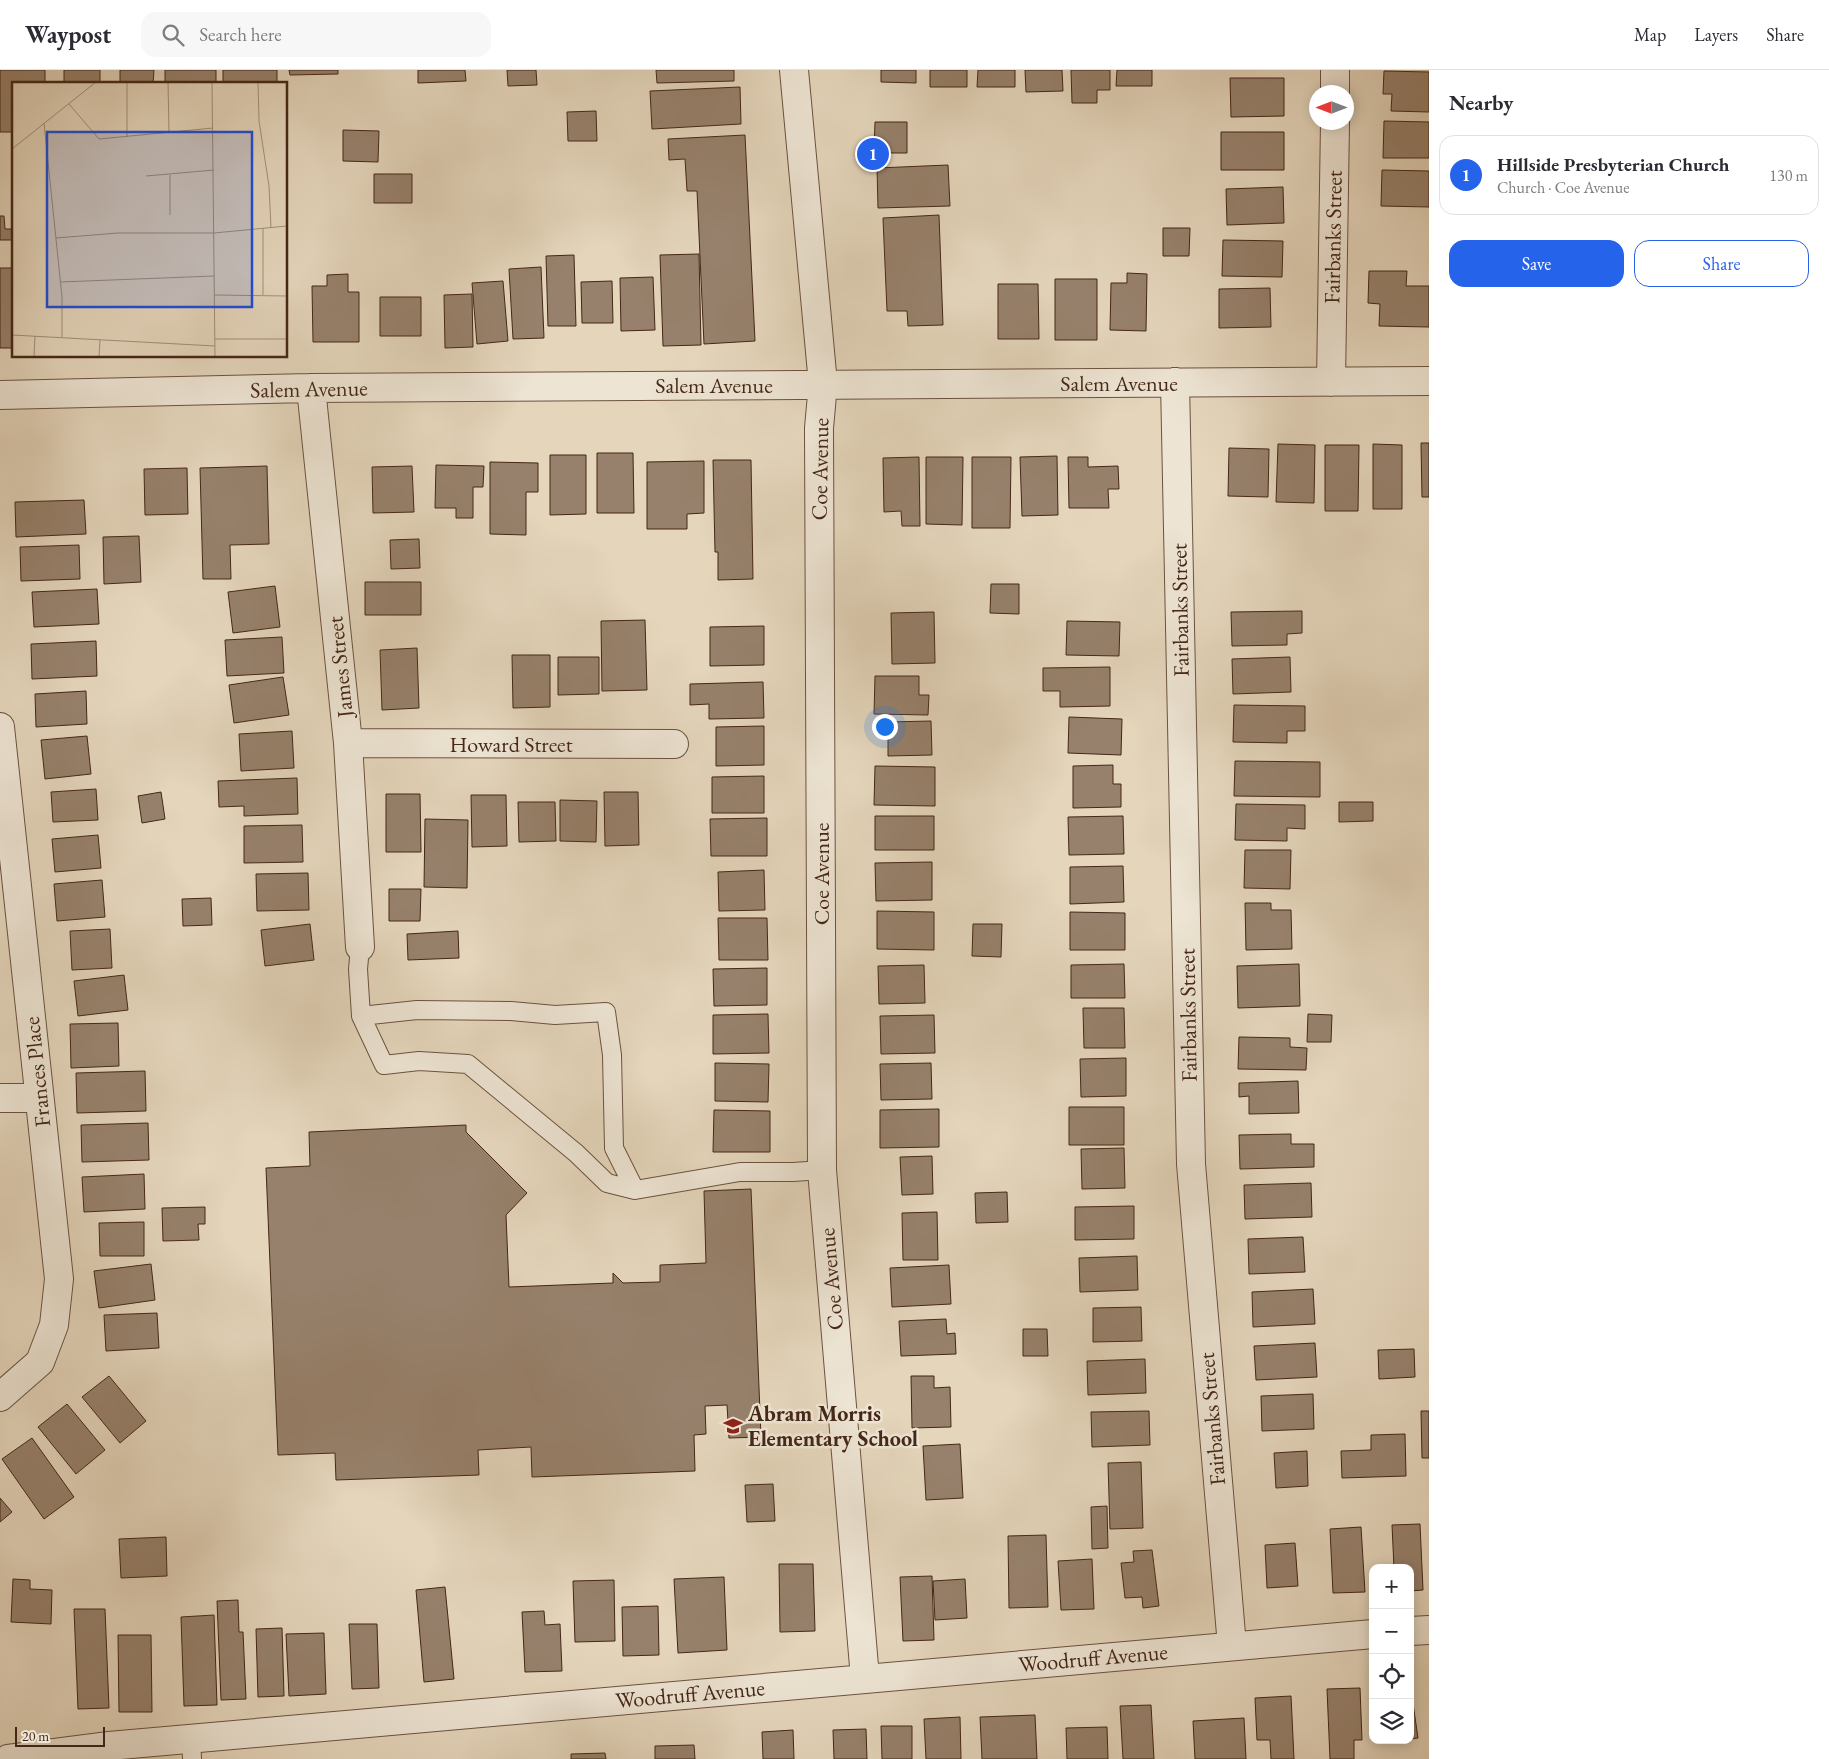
<!DOCTYPE html>
<meta charset="utf-8">
<style>
:root{--surface:#fff;--page:#f7f7f7;--text:#2b2b33;--muted:#7c7c81;--line:#e1e1e2;--accent:#2563eb}
body{margin:0;font-family:"EB Garamond",serif;background:var(--page);color:var(--text)}
.controls{position:absolute;right:15px;bottom:15px;display:grid;overflow:hidden;border-radius:10px;box-shadow:0 2px 12px #0003}
.controls button{width:45px;height:45px;display:grid;place-items:center;padding:0;border:0;border-bottom:1px solid var(--line);background:var(--surface);color:var(--text);font:25px sans-serif}
.compass{position:absolute;left:1309px;top:15px;width:45px;height:45px;border-radius:50%;background:var(--surface);box-shadow:0 2px 12px #0003;rotate:270deg}
.scale{position:absolute;left:15px;bottom:12px;width:90px;box-sizing:border-box;padding-left:5px;border:2px solid #442717;border-top:0;font-size:14px;line-height:18px;white-space:nowrap;color:#442717;-webkit-text-stroke:4px #ede4d3;paint-order:stroke}
.you{position:absolute;left:884px;top:656px;width:18px;height:18px;margin:-12px;border:4px solid #fff;border-radius:50%;background:#1a73e8;box-shadow:0 0 0 8px #1a73e833}
.badge{display:grid;place-items:center;width:32px;height:32px;border-radius:50%;background:var(--accent);color:#fff;font-size:16px;font-weight:700}
.pin{position:absolute;translate:-50% -50%;border:2px solid #fff;box-shadow:0 1px 5px #0006}
.list{margin:0;padding:0;list-style:none}
h2{display:flex;justify-content:space-between;align-items:center;height:65px;margin:0;padding:0 20px;font-size:21px}
h2 small{font-size:16px;font-weight:400;color:var(--muted)}
.list li{display:grid;grid-template-columns:32px 1fr auto;gap:15px;align-items:center;box-sizing:border-box;height:80px;margin:0 10px 10px;padding:0 10px;border:1px solid var(--line);border-radius:15px}
.list b{display:block;font-size:19px;white-space:nowrap}
.list p{margin:0;font-size:16px;white-space:nowrap;color:var(--muted)}
.list em{font-size:16px;font-style:normal;color:var(--muted)}
.actions{display:flex;gap:10px;padding:15px 20px}
.actions a{flex:1;padding:11px 0;border:1px solid var(--accent);border-radius:15px;text-align:center;font-size:18px;color:var(--accent)}
.actions .main{background:var(--accent);color:#fff}
.icon{flex:none;width:28px;height:28px;fill:none;stroke:currentColor;stroke-width:2;stroke-linecap:round;stroke-linejoin:round}
.map{position:relative;flex:none;width:1429px;height:1689px;overflow:hidden}
header{display:flex;align-items:center;gap:30px;box-sizing:border-box;height:70px;padding:0 25px;background:var(--surface);border-bottom:1px solid var(--line)}
header strong{font-size:24px}
nav{display:flex;gap:28px;margin-inline-start:auto;font-size:18px}
.search{width:350px;height:45px;background:var(--page);display:flex;align-items:center;gap:12px;box-sizing:border-box;padding:0 18px;border-radius:15px;color:var(--muted);font-size:19px}
main{display:flex}
aside{flex:1;background:var(--surface)}
.map>svg:first-child{display:block}
.building{fill:#97816c;stroke:#442717}
.lines{fill:none;stroke-linecap:round;stroke-linejoin:round}
.service-casing{stroke:#6c5240;stroke-width:20}
.minor-casing{stroke:#6c5240;stroke-width:30}
.service{stroke:#ede4d3;stroke-width:18}
.minor{stroke:#ede4d3;stroke-width:28}
.labels{text-anchor:middle;dominant-baseline:central;stroke-width:5;stroke-linejoin:round;paint-order:stroke}
.street-label{font-size:22px;fill:#442717;stroke:#ede4d3}
.poi-label{font-size:22px;font-weight:bold;fill:#442717;stroke:#ede4d3;text-anchor:start}
.inset-road{fill:none;stroke:#a48f79;stroke-width:1}
.view{fill:#1d4ed8;fill-opacity:0.15;stroke:#1d4ed8;stroke-width:2.5}
.inset-edge{fill:none;stroke:#442717;stroke-width:2.5}
</style>
<header>
<strong>Waypost</strong>
<div class="search"><svg class="icon" aria-label="search" viewBox="0 0 24 24"><circle cx="10" cy="10" r="6"/><path d="M15 15l6 6"/></svg>Search here</div>
<nav><a>Map</a><a>Layers</a><a>Share</a></nav>
</header>
<main>
<div class="map">
<svg width="1429" height="1689" viewBox="0 0 1429 1689">
<rect width="100%" height="100%" fill="#e4d5bb"/>
<filter id="stains"><feTurbulence type="fractalNoise" baseFrequency=".004" numOctaves="4"/><feColorMatrix values="0 0 0 0 .2 0 0 0 0 .09 0 0 0 0 .02 0 0 0 .5 -.17"/></filter>
<radialGradient id="worn" r=".72"><stop offset=".6" stop-color="#630" stop-opacity="0"/><stop offset="1" stop-color="#630" stop-opacity=".3"/></radialGradient>
<path class="building" d="M0,0H45V14H14V62H0Z
M64,0H100V14H64Z
M120,0H154L153,14H120Z
M165,0H216V14H165Z
M223,0H277V14H223Z
M289,0H338V4L290,5Z
M418,0H465L466,11L418,13Z
M507,0H536L537,15L508,16Z
M656,0H734V11L657,13Z
M881,0H916V13L881,12Z
M930,0H967V17H930Z
M978,0H1015V17H977Z
M1025,0H1062L1063,21L1026,22Z
M1071,0H1110V20H1097V33H1072Z
M1117,0H1152V16H1116Z
M1384,1L1429,2V42L1391,41L1392,24H1383Z
M1230,8H1284V46L1231,47Z
M740,17L741,54L652,59L650,21Z
M596,41L597,71H568L567,42Z
M1384,51L1429,52V88H1383Z
M875,52H907V83H874Z
M343,60L379,61L378,92L343,91Z
M1221,62H1284V100H1221Z
M745,65L755,271L704,274L697,121H687L685,89L669,90L668,69Z
M948,95L950,136L878,138L877,98Z
M1382,100L1429,101V137L1381,136Z
M374,104H412V133H374Z
M1283,117L1284,153L1227,155L1226,119Z
M939,145L943,255L908,256L907,241H887L883,148Z
M0,146H4L5,159H14V170H0Z
M1163,158H1190L1189,186H1163Z
M1223,170L1283,171L1282,207L1222,206Z
M699,184L701,275L663,276L660,185Z
M574,185L576,256H548L546,186Z
M541,197L544,268L513,269L509,199Z
M0,198H13L14,278H0Z
M1369,201H1407L1406,216H1429V257L1379,256L1380,234L1368,233Z
M1127,203L1147,204L1146,261L1110,260L1111,213H1127Z
M348,204V222H359V272H313L312,216H327V205Z
M653,207L655,260L621,261L620,208Z
M1055,209H1097V270H1055Z
M503,211L508,271L477,274L472,213Z
M612,211L613,253H582L581,212Z
M998,214H1038L1039,269H998Z
M1270,218L1271,257L1219,258V219Z
M472,224L473,277L445,278L444,225Z
M380,227H421V266H380Z
M1421,373H1429V427H1422Z
M1278,374L1315,375L1314,433L1276,432Z
M1373,374L1402,375V439H1373Z
M1325,375H1359L1358,441H1325Z
M1229,378L1269,379L1268,427L1228,426Z
M597,383H633L634,443H597Z
M550,385H586V444L550,445Z
M1057,386L1058,445L1022,446L1020,387Z
M919,387L920,456H902L901,441L884,442L883,388Z
M926,387H963L962,455L926,454Z
M972,387H1011L1010,458H972Z
M1068,387H1088V397L1118,396L1119,419H1108L1109,438H1069Z
M713,390H751L753,509L718,510V482H715Z
M704,391V443L687,444V459H647V392Z
M490,392L538,393V422H526V465L490,464Z
M436,395L484,396L483,417H473V448H456V438H435Z
M267,396L269,474L230,475L231,509H203L200,398Z
M412,396L414,442L373,443L372,397Z
M187,398L188,444L145,445L144,399Z
M84,430L86,464L16,467L15,432Z
M139,466L141,512L104,514L103,467Z
M419,469L420,498L391,499L390,470Z
M79,475L80,509L21,511L20,477Z
M365,512H421V545H365Z
M991,514H1019V544L990,543Z
M275,516L280,557L233,563L228,522Z
M97,519L99,554L34,557L32,522Z
M1302,541V563L1287,564V575L1232,576L1231,542Z
M934,542L935,593L892,594L891,543Z
M645,550L647,620L602,621L601,551Z
M1067,551L1120,552L1119,586L1066,585Z
M764,556V595L710,596V557Z
M282,567L284,603L227,606L225,570Z
M96,571L97,606L32,609L31,574Z
M417,578L419,638L382,640L380,580Z
M512,585H550V637L513,638Z
M558,587H599V624L558,625Z
M1290,587L1291,622L1233,624L1232,589Z
M1110,597V636L1060,637V621H1043V598Z
M875,606H919V625H929L928,645L874,644Z
M283,607L289,645L234,653L229,615Z
M763,612L764,648L709,649V634L690,635V614Z
M86,621L87,654L36,657L35,624Z
M1234,635L1305,636V661H1287V673L1233,672Z
M1069,647L1122,649L1121,685L1068,683Z
M931,651L932,685L888,686V652Z
M764,656V695L716,696V657Z
M292,661L294,698L241,701L239,664Z
M87,666L91,704L45,709L41,670Z
M1235,691L1320,692V727L1234,726Z
M1113,695V714H1121V737L1073,738V696Z
M875,696L935,697V736L874,735Z
M764,706V743H712V707Z
M297,708L298,744L244,746V736L219,737L218,711Z
M96,719L98,750L53,752L51,722Z
M161,722L165,749L142,753L138,726Z
M604,722H638L639,775L605,776Z
M386,724H420L421,782H386Z
M471,725H506L507,776L472,777Z
M560,730L597,731L596,772L560,771Z
M518,732H555L556,771L519,772Z
M1339,732H1373V751L1339,752Z
M1236,734L1305,735V759L1287,758V771L1235,770Z
M875,746H934V780H875Z
M1123,746L1124,784L1069,785L1068,747Z
M767,748V786H711L710,749Z
M425,749L468,750L467,818L424,817Z
M302,755L303,792L244,793V756Z
M98,765L101,798L55,802L52,769Z
M1245,780H1291L1290,819L1244,818Z
M932,792V830L876,831L875,793Z
M1123,796L1124,832L1070,834V797Z
M764,800L765,840L719,841L718,802Z
M308,803L309,840L257,841L256,804Z
M102,810L105,847L57,851L54,814Z
M389,819H421L420,851H389Z
M211,828L212,855L183,856L182,829Z
M1245,833H1271V840H1291L1292,879L1246,880Z
M877,841L934,842V880L877,879Z
M1070,842L1125,843V880H1070Z
M718,848H767L768,890H719Z
M310,854L314,890L265,896L261,860Z
M973,854H1002L1001,887L972,886Z
M110,859L112,898L72,900L70,861Z
M458,861L459,888L408,890L407,864Z
M1124,894L1125,928H1071V895Z
M1299,894L1300,936L1238,938L1237,896Z
M924,895L925,933L879,934L878,896Z
M767,898V935L714,936L713,899Z
M124,905L128,940L78,946L74,911Z
M1083,938H1124L1125,978H1084Z
M768,944L769,983L713,984V945Z
M1308,944L1332,945L1331,972H1307Z
M934,945L935,983L881,984L880,946Z
M118,953L119,996L71,998L70,954Z
M1239,967L1290,968V977L1307,978L1306,1000L1238,999Z
M1126,988V1026L1081,1027L1080,989Z
M715,993L769,994L768,1032L715,1031Z
M931,993L932,1029L881,1030L880,994Z
M145,1001L146,1041L77,1043L76,1003Z
M1298,1011L1299,1043L1249,1044V1026L1239,1027V1013Z
M1069,1037H1124V1075H1069Z
M939,1039V1077L880,1078V1040Z
M714,1040L770,1041V1082H713Z
M148,1053L149,1090L82,1092L81,1055Z
M466,1055V1062L527,1123L506,1145L509,1217L613,1213V1203L623,1213L660,1212V1195L706,1193L704,1121L751,1119L761,1367L729,1368L727,1335L705,1336L706,1364L694,1365L695,1401L532,1407L531,1377L478,1380L479,1405L336,1410L335,1383L278,1385L266,1098L310,1096L309,1062Z
M1291,1064V1074H1314V1097L1240,1099L1239,1065Z
M1124,1078L1125,1118L1082,1119L1081,1079Z
M932,1086L933,1124L902,1125L900,1087Z
M144,1104L145,1139L84,1142L82,1107Z
M1311,1113L1312,1147L1245,1149L1244,1115Z
M1007,1122L1008,1152L976,1153L975,1123Z
M1134,1136V1169L1075,1170V1137Z
M205,1137V1154H198L199,1170L163,1171L162,1138Z
M937,1142L938,1190H903L902,1143Z
M144,1152V1186H100L99,1153Z
M1303,1167L1305,1202L1249,1204L1248,1169Z
M1137,1186L1138,1220L1080,1222L1079,1188Z
M151,1194L155,1230L99,1238L94,1201Z
M949,1195L951,1234L892,1237L890,1198Z
M1313,1219L1315,1254L1253,1257L1252,1222Z
M1141,1237L1142,1271L1093,1272V1238Z
M157,1243L159,1278L106,1281L104,1245Z
M946,1249L947,1264L955,1263L956,1284L901,1286L899,1251Z
M1023,1259H1047L1048,1286H1023Z
M1315,1273L1317,1307L1256,1310L1254,1276Z
M1414,1279L1415,1307L1379,1309L1378,1280Z
M1145,1289L1146,1323L1088,1325L1087,1291Z
M109,1306L146,1351L120,1373L82,1327Z
M911,1306H934V1318L950,1317L951,1357L912,1358Z
M1313,1324L1314,1359L1262,1361L1261,1326Z
M67,1334L105,1380L76,1404L38,1357Z
M1149,1341L1150,1375L1092,1377L1091,1342Z
M1421,1341H1429V1388H1422Z
M1405,1364L1406,1406L1342,1408L1341,1381L1371,1380V1365Z
M32,1368L74,1427L44,1449L2,1389Z
M960,1374L963,1428L926,1430L923,1376Z
M1307,1381L1308,1416L1276,1418L1274,1383Z
M1141,1392L1143,1458L1110,1459L1108,1393Z
M773,1414L775,1451L747,1452L745,1415Z
M0,1428L12,1442L0,1452Z
M1107,1436L1108,1478L1092,1479L1091,1437Z
M1420,1454L1423,1520L1410,1521V1498H1394L1392,1455Z
M1361,1457L1365,1522L1333,1523L1330,1459Z
M1046,1465L1048,1537L1009,1538L1008,1466Z
M166,1467L167,1506L121,1508L119,1469Z
M1295,1473L1298,1516L1267,1518L1265,1475Z
M1152,1480L1159,1536L1143,1538L1142,1527L1125,1528L1121,1493L1134,1492L1133,1481Z
M1092,1489L1094,1539L1061,1540L1058,1491Z
M779,1494H813L815,1561L780,1562Z
M932,1506L934,1570L903,1571L900,1507Z
M724,1507L727,1580L678,1583L674,1509Z
M13,1509L30,1510V1519L52,1520L51,1554L11,1552Z
M965,1509L967,1548L935,1550L933,1511Z
M614,1510L615,1571L575,1572L573,1511Z
M445,1517L454,1609L424,1612L416,1520Z
M238,1530L239,1562H243L246,1629L221,1630L217,1531Z
M658,1536L659,1585L623,1586L622,1537Z
M74,1539H105L109,1638L78,1639Z
M544,1541L545,1555L560,1554L562,1601L525,1602L522,1542Z
M214,1545L217,1635L184,1636L181,1547Z
M349,1554H377L379,1618L352,1619Z
M282,1558L284,1626L258,1627L256,1559Z
M324,1563L326,1624L289,1626L286,1564Z
M118,1565H151L152,1642H119Z
M1410,1613L1418,1668L1410,1669Z
M1360,1618L1362,1670H1354V1689H1330L1327,1619Z
M1291,1626L1294,1689H1271L1270,1670H1257L1255,1628Z
M1151,1635L1154,1689H1123L1120,1636Z
M1035,1645L1037,1689H982L980,1647Z
M960,1647L961,1689H926L924,1649Z
M1244,1648L1246,1689H1195L1193,1651Z
M881,1656H912V1689H882Z
M1107,1657L1108,1689H1067L1066,1658Z
M866,1659L867,1689H834L833,1660Z
M793,1660L794,1689H763L762,1662Z
M694,1675L695,1689H655V1676Z
M605,1683L606,1689H571V1684Z"/>
<g class="lines">
<g class="service-casing">
<path id="service" d="M360,877L358,899L361,946L417,940L511,941L555,945L606,942L612,985L614,1078L635,1120
M361,946L384,995L419,991L468,994L576,1083L607,1113L635,1120L740,1102H793L822,1100
M191,1669L192,1689"/>
</g>
<g class="minor-casing">
<path id="minor" d="M794,0L823,314L819,358L822,1100L865,1608
M1335,22V0
M1175,312L1191,1094L1232,1576
M1331,312L1335,52
M311,318L348,673L360,877
M0,325L311,318L1429,311
M0,657L59,1209L54,1255L40,1292L0,1327
M348,673L674,674
M0,1028H39
M1410,1561L1429,1560
M8,1689L109,1676L1373,1564"/>
</g>
<use href="#service" class="service"/>
<use href="#minor" class="minor"/>
</g>
<defs>
<g id="school-bare" transform="scale(1.5)"><path d="M0-5L7-2L0 1L-7-2ZM-4 1L0 2.5L4 1V4Q0 6-4 4Z" fill="#8f2418" stroke="#ede4d3" stroke-width="2.5" paint-order="stroke"/></g>
</defs>
<g fill-rule="evenodd">
<use href="#school-bare" x="733" y="1356"/>
</g>
<g class="labels">
<g class="street-label">
<text transform="translate(1333 167) rotate(-89)">Fairbanks Street</text>
<text x="1119" y="313">Salem Avenue</text>
<text x="714" y="315">Salem Avenue</text>
<text transform="translate(309 319) rotate(-1)">Salem Avenue</text>
<text transform="translate(820 399) rotate(-89)">Coe Avenue</text>
<text transform="translate(1180 540) rotate(-91)">Fairbanks Street</text>
<text transform="translate(340 597) rotate(-96)">James Street</text>
<text x="511" y="674">Howard Street</text>
<text transform="translate(821 804) rotate(-90)">Coe Avenue</text>
<text transform="translate(1188 945) rotate(-91)">Fairbanks Street</text>
<text transform="translate(37 1002) rotate(-96)">Frances Place</text>
<text transform="translate(831 1209) rotate(-95)">Coe Avenue</text>
<text transform="translate(1212 1349) rotate(-95)">Fairbanks Street</text>
<text transform="translate(1093 1588) rotate(-5)">Woodruff Avenue</text>
<text transform="translate(690 1624) rotate(-5)">Woodruff Avenue</text>
</g>
<g class="poi-label">
<text x="748" y="1343">Abram Morris<tspan x="748" dy="25">Elementary School</tspan></text>
</g>
</g>
<g transform="translate(12 12)">
<rect width="275" height="275" fill="#e4d5bb"/>
<path class="inset-road" d="M115,0V55M156,0L157,51M200,0L203,275M246,0L247,39L257,104L259,146M57,22L87,57L201,46M32,41L50,215V255M0,67L84,0M134,94L202,88M158,133V93M44,156L106,151H202L275,144M48,200L202,194M202,213L275,214M251,213V146M0,253L203,264M203,257H275M22,275L23,254M87,275L88,258"/>
<path class="view" d="M35,50H240V225H35Z"/>
<rect width="275" height="275" class="inset-edge"/>
</g>
<rect width="100%" height="100%" filter="url(#stains)"/>
<rect width="100%" height="100%" fill="url(#worn)"/>
</svg>
<div class="controls">
<button>+</button>
<button>−</button>
<button><svg class="icon" aria-label="locate" viewBox="0 0 24 24"><circle cx="12" cy="12" r="6"/><path d="M12 2v4M12 18v4M2 12h4M18 12h4"/></svg></button>
<button><svg class="icon" aria-label="layers" viewBox="0 0 24 24"><path d="M12 4l9 5-9 5-9-5zM3 14l9 5 9-5"/></svg></button>
</div>
<svg class="compass" viewBox="-18 -18 36 36"><path d="M0-13l5 13h-10z" fill="#e53935"/><path d="M0 13l5-13h-10z" fill="#7c7c81"/></svg>
<div class="scale">20 m</div>
<div class="you"></div>
<div class="pin badge" style="left:873px;top:84px">1</div>
</div>
<aside>
<h2>Nearby<small></small></h2>
<ul class="list">
<li><span class="badge">1</span><div><b>Hillside Presbyterian Church</b><p>Church · Coe Avenue</p></div><em>130 m</em></li>
</ul>
<div class="actions"><a class="main">Save</a><a>Share</a></div>
</aside>
</main>
